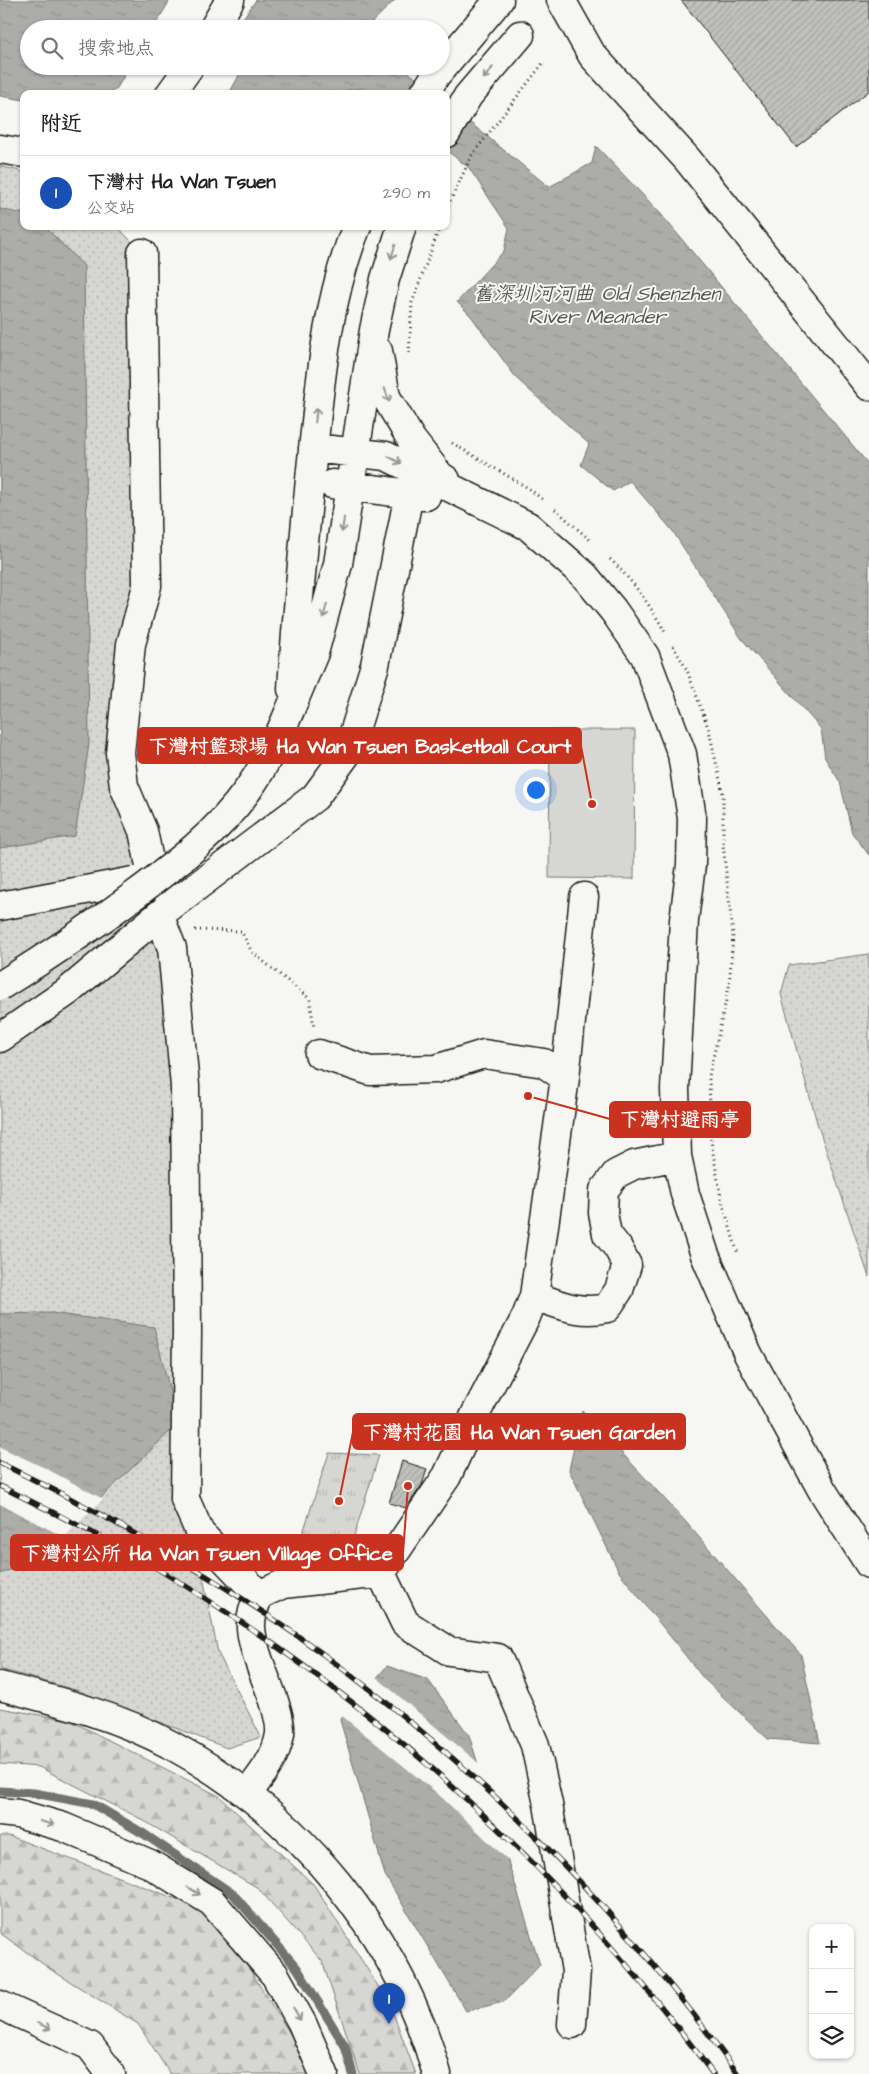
<!DOCTYPE html>
<html lang="zh">
<meta charset="utf-8">
<style>
:root{--surface:#fff;--page:#f6f6f6;--text:#222;--muted:#767676;--line:#e0e0e0;--accent:#c8321e}
body{margin:0;font-family:"Architects Daughter","LXGW WenKai TC",sans-serif;background:var(--page);color:var(--text)}
.controls{position:absolute;right:15px;bottom:15px;display:grid;overflow:hidden;border-radius:10px;box-shadow:0 1px 4px #0004}
.controls button{width:45px;height:45px;display:grid;place-items:center;padding:0;border:0;border-bottom:1px solid var(--line);background:var(--surface);color:var(--text);font:25px sans-serif}
.you{position:absolute;left:535px;top:789px;width:18px;height:18px;margin:-12px;border:4px solid #fff;border-radius:50%;background:#1a73e8;box-shadow:0 0 0 8px #1a73e833}
.badge{display:grid;place-items:center;width:32px;height:32px;border-radius:50%;background:var(--accent);color:#fff;font-size:16px;font-weight:700}
.pin{position:absolute;translate:-50% -41px;filter:drop-shadow(0 1px 2px #0008)}
.pin::after{content:'';position:absolute;top:26px;width:18px;height:15px;background:inherit;clip-path:polygon(0 0,100% 0,50% 100%)}
.list{margin:0;padding:0;list-style:none}
h2{display:flex;justify-content:space-between;align-items:center;height:65px;margin:0;padding:0 20px;font-size:21px}
h2 small{font-size:16px;font-weight:400;color:var(--muted)}
.list li{display:grid;grid-template-columns:32px 1fr auto;gap:15px;align-items:center;box-sizing:border-box;height:75px;padding:0 20px;border-top:1px solid var(--line)}
.list b{display:block;font-size:19px;white-space:nowrap}
.list p{margin:0;font-size:16px;white-space:nowrap;color:var(--muted)}
.list em{font-size:16px;font-style:normal;color:var(--muted)}
.icon{flex:none;width:28px;height:28px;fill:none;stroke:currentColor;stroke-width:2;stroke-linecap:round;stroke-linejoin:round}
.map{position:relative;flex:none;width:869px;height:2074px;overflow:hidden}
.search{position:absolute;background:var(--surface);box-shadow:0 1px 4px #0004;left:20px;top:20px;width:430px;height:55px;display:flex;align-items:center;gap:12px;box-sizing:border-box;padding:0 18px;border-radius:28px;color:var(--muted);font-size:19px}
.panel{position:absolute;background:var(--surface);box-shadow:0 1px 4px #0004;left:20px;top:90px;width:430px;height:140px;border-radius:10px}
.map>svg:first-child{display:block}
.grass{fill:url(#grass-dots);stroke:#797977}
.forest{fill:url(#forest-firs);stroke:#797977}
.park{fill:url(#park-tufts);stroke:#797977}
.pitch{fill:#d6d6d2;stroke:#797977}
.water{fill:url(#water-ripples);stroke:#727271}
.pier{fill:#f6f6f2}
.lines{fill:none;stroke-linecap:round;stroke-linejoin:round}
.stream{stroke:#727271;stroke-width:9}
.building{fill:url(#building-hatch);stroke:#1c1c1c}
.minor-casing{stroke:#1c1c1c;stroke-width:31}
.major-casing{stroke:#1c1c1c;stroke-width:31}
.path{stroke:#1c1c1c;stroke-width:3;stroke-dasharray:1 4;stroke-linecap:butt}
.minor{stroke:#f6f6f2;stroke-width:28}
.major{stroke:#f6f6f2;stroke-width:28}
.rail-casing{stroke:#1c1c1c;stroke-width:5.5}
.rail{stroke:#f6f6f2;stroke-width:4;stroke-dasharray:11;stroke-linecap:butt}
.minor-bridge-casing{stroke:#1c1c1c;stroke-width:31;stroke-linecap:butt}
.minor-bridge{stroke:#f6f6f2;stroke-width:28}
.oneway{stroke:#949492}
.labels{text-anchor:middle;dominant-baseline:central;stroke-width:4;stroke-linejoin:round;paint-order:stroke}
.water-label{font-size:20px;font-style:italic;fill:#565654;stroke:#f6f6f2}
.leader{fill:none;stroke:#c8321e;stroke-width:2}
.callout-dot{fill:#c8321e;stroke:#f6f6f2;stroke-width:2}
.callout{fill:#c8321e;stroke:#c8321e;stroke-width:2}
.callout-label{font-size:20px;text-anchor:middle;font-weight:bold;fill:#fff}
</style>
<div class="map">
<svg width="869" height="2074" viewBox="0 0 869 2074">
<defs>
<pattern id="grass-dots" width="8" height="8" patternUnits="userSpaceOnUse" patternTransform="scale(1.25)"><rect width="8" height="8" fill="#d6d6d2"/><path d="M2 2h.1M6 6h.1" fill="none" stroke="#b7b7b4" stroke-width="1.8" stroke-linecap="round"/></pattern>
<pattern id="forest-firs" width="22" height="20" patternUnits="userSpaceOnUse" patternTransform="scale(1.25)"><rect width="22" height="20" fill="#d6d6d2"/><path d="M5 1l3.5 6h-7zM16 11l3.5 6h-7z" fill="#b7b7b4"/></pattern>
<pattern id="park-tufts" width="24" height="20" patternUnits="userSpaceOnUse" patternTransform="scale(1.25)"><rect width="24" height="20" fill="#d6d6d2"/><path d="M3 7l-1-3M5 7V3M7 7l1-3M15 17l-1-3M17 17v-4M19 17l1-3" fill="none" stroke="#b7b7b4"/></pattern>
<pattern id="water-ripples" width="26" height="14" patternUnits="userSpaceOnUse" patternTransform="scale(1.25)"><rect width="26" height="14" fill="#acaca9"/><path d="M2 4q2-2 4 0t4 0M15 11q2-2 4 0t4 0" fill="none" stroke="#939391"/></pattern>
<pattern id="building-hatch" width="6" height="6" patternUnits="userSpaceOnUse" patternTransform="scale(1.25)"><rect width="6" height="6" fill="#c0c0bd"/><path d="M-1 1l2-2M0 6l6-6M5 7l2-2" fill="none" stroke="#a4a4a2"/></pattern>
</defs>
<rect width="100%" height="100%" fill="#f6f6f2"/>
<filter id="ink" filterUnits="userSpaceOnUse"><feTurbulence type="fractalNoise" baseFrequency=".02" numOctaves="2"/><feDisplacementMap in="SourceGraphic" scale="10" xChannelSelector="R" yChannelSelector="G"/><feConvolveMatrix kernelMatrix="1 2 1 2 8 2 1 2 1" color-interpolation-filters="sRGB"/></filter>
<g filter="url(#ink)">
<path class="grass" d="M0,166L24,172V226H117L142,253L131,770L157,827L163,860L185,1085V1485L218,1653L261,1737L227,1748L79,1691L0,1669Z
M869,954V1277L818,1126L781,994L789,965Z"/>
<path class="forest" d="M0,1708L69,1720L219,1796L314,1885L390,2005L416,2074H360L322,1961L258,1888L139,1818L39,1767L0,1764Z
M0,1836H9L214,1913L308,2062L310,2074H170L138,2024L50,1969L0,1933Z"/>
<path class="park" d="M329,1453L379,1455L349,1552L298,1548Z"/>
<path class="pitch" d="M550,730H635L634,879L549,878Z"/>
<path class="water" d="M0,0H170L153,29H29V66H130L117,88L106,94H24V100L0,96Z
M256,0H395L365,29H250L241,21Z
M244,66H401L435,94H373L364,88L347,90L344,94H229Z
M446,103L549,187L592,163L596,146L660,213L869,465V855L852,833L840,782L825,758L821,729L741,638L672,530L630,481L613,491L581,465L589,444L517,379L471,316L457,302L504,251L509,228L469,168L446,150Z
M0,209L24,214V226H44L84,266L89,744L75,836L0,848Z
M51,1313L154,1327L178,1424L38,1558L0,1574V1314Z
M582,1410L685,1521L801,1655L820,1743L768,1739L704,1679L619,1572L569,1470Z
M387,1666L428,1680L469,1735L540,1965L504,2002L466,2011L385,1875L340,1720Z"/>
<path class="pier" d="M0,1447L45,1468L103,1499L64,1537L0,1504Z
M375,1676L482,1766L512,1864L438,1794L341,1715Z"/>
<g class="lines">
<path class="stream" d="M0,1791L34,1793L93,1804L144,1834L233,1894L297,1968L345,2046L353,2074"/>
</g>
<path class="building" d="M681,0H869V91L796,147Z
M402,1461L427,1469L422,1485L406,1508L389,1503Z"/>
<g class="lines">
<g class="minor-casing">
<path id="minor" d="M561,0L592,55L687,159L869,386
M213,29L230,0
M170,94L190,66
M424,94L436,75L499,0
M446,133L468,96L520,35
M0,149L24,153
M142,253L147,586L131,644L120,753L124,786L143,831L151,870L171,897
M378,351L386,397L411,439L440,476L446,480
M313,448L386,456L528,526L584,575L613,610L645,656L682,754L692,818L691,865L684,920L675,1089L677,1156L685,1194L705,1255L748,1354L822,1490L869,1564
M332,484L426,496
M292,689C297,609 305,529 313,450C321,374 328,297 357,226
M290,710L314,653L338,564L374,330L385,279L402,226
M0,906L155,877
M159,915L172,948L185,1086L187,1332L185,1499L200,1533L259,1595
M0,1038L67,992L159,915L315,797L348,752L375,665L409,494
M319,1054L370,1071L436,1069L484,1054L544,1063L565,1078
M534,1296C562,1305 577,1314 607,1308L619,1290L627,1265L618,1248L607,1234L603,1213L604,1190L616,1174L634,1165L677,1156
M381,1573L405,1623L449,1651L498,1658L535,1745L548,1804L576,1971L572,2024
M0,1686C58,1701 118,1716 171,1745C299,1814 398,1934 437,2074
M247,1794C261,1776 276,1758 280,1734C281,1723 277,1711 274,1701C266,1678 253,1652 251,1628C250,1616 255,1605 259,1595L283,1584L381,1573L447,1476L475,1415L526,1317L534,1296L565,1078L584,897
M0,1812L18,1814L63,1827L150,1864L212,1902L275,1975L302,2023L324,2074"/>
</g>
<g class="major-casing">
<path id="major" d="M0,2005L90,2046L111,2074"/>
</g>
<path class="path" d="M446,210L472,155L544,62
M409,353L412,303L440,226
M452,443L528,488L542,499
M555,509L590,540
M610,559C633,581 650,605 665,632
M673,646L687,670L709,730L723,794V844L733,936L729,987L709,1076L711,1141L721,1198L738,1254
M195,930L241,931L252,952L310,999L314,1028"/>
<use href="#minor" class="minor"/>
<use href="#major" class="major"/>
<g class="rail-casing">
<path id="rail" d="M0,1463C105,1514 207,1572 302,1639C470,1758 618,1907 738,2074
M0,1486C53,1512 107,1539 158,1569C375,1700 563,1870 713,2074"/>
</g>
<use href="#rail" class="rail"/>
<g class="minor-bridge-casing">
<path id="minor-bridge" d="M0,986C47,957 92,927 136,894C176,864 218,832 247,791C265,766 278,739 290,710"/>
</g>
<use href="#minor-bridge" class="minor-bridge"/>
</g>
<defs><path id="oneway-shaft" d="M-6 0H5M1.5-3L5.5 0L1.5 3" fill="none" stroke-width="1.6" stroke-linecap="round" stroke-linejoin="round" transform="scale(1.25)"/></defs>
<g class="oneway">
<use href="#oneway-shaft" transform="translate(488 73) rotate(130)"/>
<use href="#oneway-shaft" transform="translate(393 252) rotate(108)"/>
<use href="#oneway-shaft" transform="translate(387 395) rotate(71)"/>
<use href="#oneway-shaft" transform="translate(316 415) rotate(-84)"/>
<use href="#oneway-shaft" transform="translate(395 460) rotate(27)"/>
<use href="#oneway-shaft" transform="translate(343 525) rotate(98)"/>
<use href="#oneway-shaft" transform="translate(325 611) rotate(105)"/>
<use href="#oneway-shaft" transform="translate(47 1823) rotate(16)"/>
<use href="#oneway-shaft" transform="translate(194 1891) rotate(31)"/>
<use href="#oneway-shaft" transform="translate(297 2014) rotate(60)"/>
<use href="#oneway-shaft" transform="translate(44 2026) rotate(24)"/>
</g>
</g>
<g class="labels">
<g class="water-label">
<text x="597" y="294">舊深圳河河曲 Old Shenzhen<tspan x="597" dy="23">River Meander</tspan></text>
</g>
</g>
<path class="leader" d="M592 804L581 746M528 1096L610 1119M339 1501L353 1432M408 1486L403 1553"/>
<g class="callout-dot">
<circle cx="592" cy="804" r="5"/>
<circle cx="528" cy="1096" r="5"/>
<circle cx="339" cy="1501" r="5"/>
<circle cx="408" cy="1486" r="5"/>
</g>
<g class="callout">
<rect x="138" y="728" width="443" height="35" rx="5"/>
<rect x="610" y="1102" width="140" height="35" rx="5"/>
<rect x="353" y="1414" width="332" height="35" rx="5"/>
<rect x="11" y="1535" width="392" height="35" rx="5"/>
</g>
<g class="callout-label">
<text x="360" y="753">下灣村籃球場 Ha Wan Tsuen Basketball Court</text>
<text x="680" y="1126">下灣村避雨亭</text>
<text x="519" y="1439">下灣村花園 Ha Wan Tsuen Garden</text>
<text x="207" y="1560">下灣村公所 Ha Wan Tsuen Village Office</text>
</g>
</svg>
<div class="controls">
<button>+</button>
<button>−</button>
<button><svg class="icon" aria-label="layers" viewBox="0 0 24 24"><path d="M12 4l9 5-9 5-9-5zM3 14l9 5 9-5"/></svg></button>
</div>
<div class="you"></div>
<div class="pin badge" style="left:389px;top:2024px;background:#1a4fb4">1</div>
<div class="search"><svg class="icon" aria-label="search" viewBox="0 0 24 24"><circle cx="10" cy="10" r="6"/><path d="M15 15l6 6"/></svg>搜索地点</div>
<section class="panel">
<h2>附近<small></small></h2>
<ul class="list">
<li><span class="badge" style="background:#1a4fb4">1</span><div><b>下灣村 Ha Wan Tsuen</b><p>公交站</p></div><em>290 m</em></li>
</ul>
</section>
</div>
